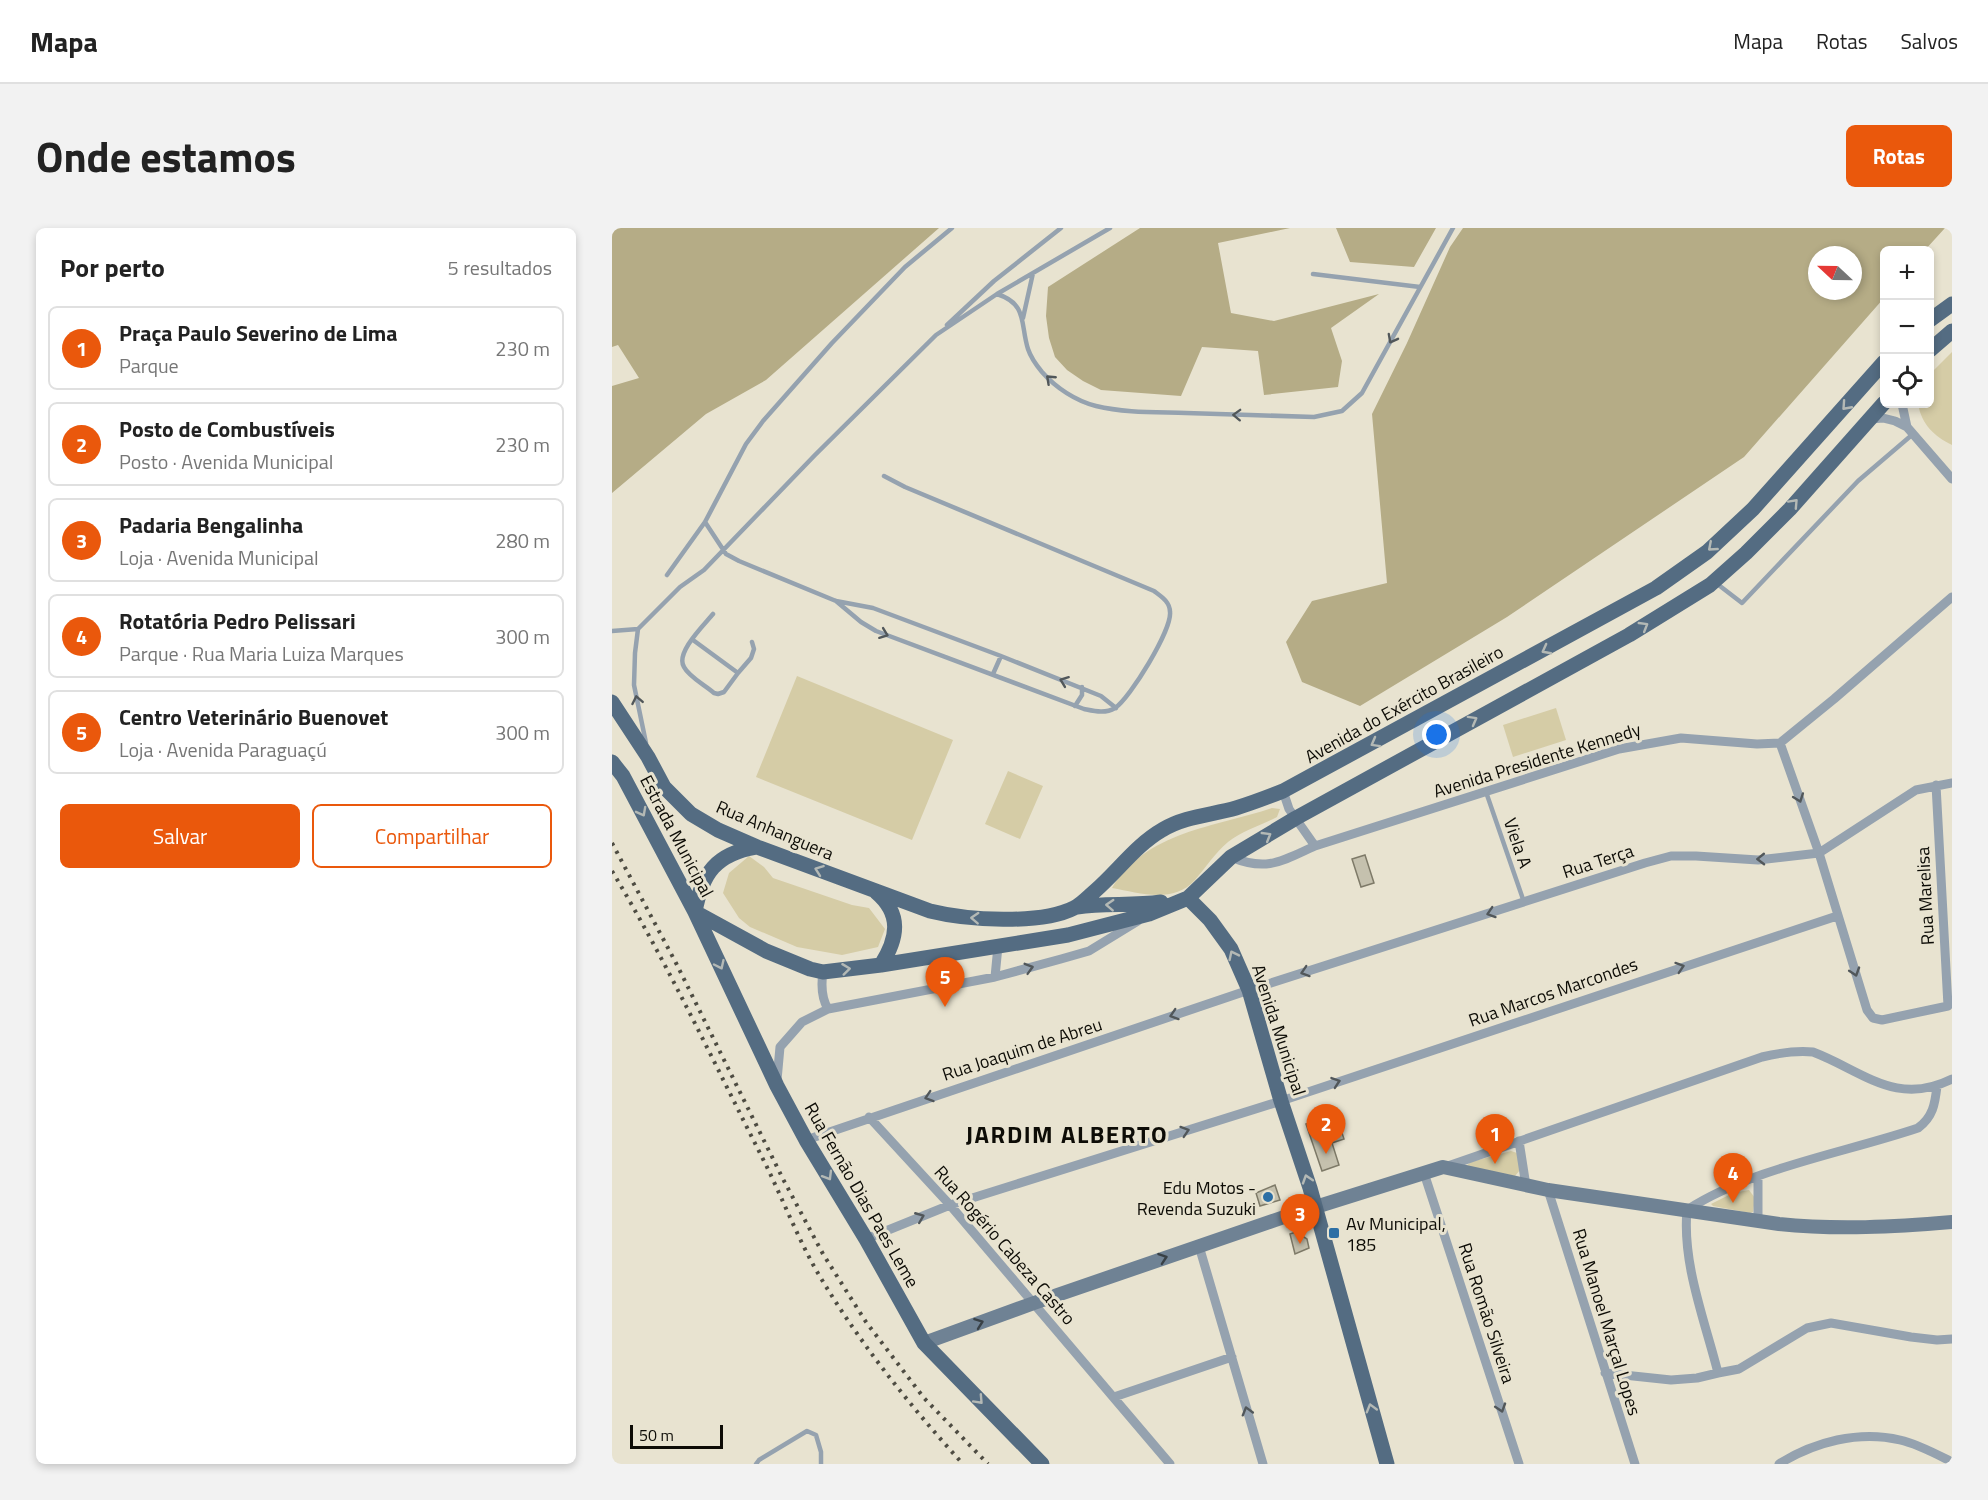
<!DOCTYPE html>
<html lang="pt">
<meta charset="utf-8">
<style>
:root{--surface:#fff;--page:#f2f2f2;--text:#222;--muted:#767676;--line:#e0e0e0;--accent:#ea580c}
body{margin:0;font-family:"Titillium Web",sans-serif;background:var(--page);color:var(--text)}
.controls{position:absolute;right:18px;top:18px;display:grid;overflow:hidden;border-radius:9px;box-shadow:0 3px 9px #0003}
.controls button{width:54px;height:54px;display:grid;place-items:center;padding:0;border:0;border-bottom:2px solid var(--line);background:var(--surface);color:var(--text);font:30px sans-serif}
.compass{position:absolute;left:1196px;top:18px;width:54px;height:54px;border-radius:50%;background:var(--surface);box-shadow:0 3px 9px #0003;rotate:292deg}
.scale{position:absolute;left:18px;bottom:15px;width:93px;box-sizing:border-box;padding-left:6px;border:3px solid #0d0c06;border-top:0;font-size:16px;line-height:21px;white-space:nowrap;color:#0d0c06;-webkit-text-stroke:4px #e8e3d0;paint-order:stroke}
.you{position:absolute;left:825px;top:507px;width:21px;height:21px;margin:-15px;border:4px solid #fff;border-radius:50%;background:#1a73e8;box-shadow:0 0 0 9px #1a73e833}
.badge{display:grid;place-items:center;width:39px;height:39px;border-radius:50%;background:var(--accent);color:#fff;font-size:20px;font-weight:700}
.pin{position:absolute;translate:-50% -50px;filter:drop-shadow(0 2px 3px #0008)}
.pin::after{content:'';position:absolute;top:32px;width:21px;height:18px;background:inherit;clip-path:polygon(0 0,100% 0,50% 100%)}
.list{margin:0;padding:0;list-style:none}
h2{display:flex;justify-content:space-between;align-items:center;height:78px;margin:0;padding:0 24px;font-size:26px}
h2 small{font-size:20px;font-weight:400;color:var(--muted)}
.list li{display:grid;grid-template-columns:39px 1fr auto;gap:18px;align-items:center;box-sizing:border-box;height:84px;margin:0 12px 12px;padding:0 12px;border:2px solid var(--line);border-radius:9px}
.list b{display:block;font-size:22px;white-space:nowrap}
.list p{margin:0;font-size:20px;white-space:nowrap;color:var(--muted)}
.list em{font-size:20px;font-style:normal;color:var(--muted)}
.actions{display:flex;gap:12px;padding:18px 24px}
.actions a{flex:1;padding:14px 0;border:2px solid var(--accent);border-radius:9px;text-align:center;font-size:21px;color:var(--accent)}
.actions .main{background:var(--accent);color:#fff}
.icon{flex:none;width:33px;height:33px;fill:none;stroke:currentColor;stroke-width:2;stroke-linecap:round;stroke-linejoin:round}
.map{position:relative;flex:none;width:1340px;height:1236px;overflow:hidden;border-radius:9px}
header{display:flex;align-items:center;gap:36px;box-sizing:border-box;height:84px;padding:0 30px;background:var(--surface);border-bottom:2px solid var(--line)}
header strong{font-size:28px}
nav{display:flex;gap:33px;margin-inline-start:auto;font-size:21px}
.intro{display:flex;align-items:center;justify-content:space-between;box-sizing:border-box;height:144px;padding:0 36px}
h1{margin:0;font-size:42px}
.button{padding:15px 27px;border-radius:9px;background:var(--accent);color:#fff;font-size:21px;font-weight:700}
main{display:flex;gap:36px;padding:0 36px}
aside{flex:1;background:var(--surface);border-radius:9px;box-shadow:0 3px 9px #0003}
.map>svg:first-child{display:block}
.green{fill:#d5cca6}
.forest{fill:#b5ac86;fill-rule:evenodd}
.building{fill:#c5c1ae;stroke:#7e7a68;stroke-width:1.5}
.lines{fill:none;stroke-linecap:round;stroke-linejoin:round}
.lane{stroke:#95a2af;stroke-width:4.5}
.street{stroke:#95a2af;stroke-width:9}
.secondary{stroke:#6f8294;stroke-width:14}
.primary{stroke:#546c82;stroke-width:15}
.rail{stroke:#4e4c42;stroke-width:4;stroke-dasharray:3 6;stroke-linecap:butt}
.oneway{stroke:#51575a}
.oneway2{stroke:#b4b9b5}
.oneway3{stroke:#394146}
.poi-dot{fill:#2d6fa5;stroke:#e8e3d0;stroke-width:2}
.labels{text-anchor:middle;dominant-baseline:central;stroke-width:6;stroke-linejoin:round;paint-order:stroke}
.street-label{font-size:18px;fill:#0d0c06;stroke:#e8e3d0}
.poi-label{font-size:18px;fill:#0d0c06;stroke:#e8e3d0;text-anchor:end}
.district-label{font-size:24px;font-weight:bold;letter-spacing:1.5px;fill:#0d0c06;stroke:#e8e3d0}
</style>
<header>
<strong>Mapa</strong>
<nav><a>Mapa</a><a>Rotas</a><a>Salvos</a></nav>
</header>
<div class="intro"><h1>Onde estamos</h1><a class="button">Rotas</a></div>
<main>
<aside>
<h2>Por perto<small>5 resultados</small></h2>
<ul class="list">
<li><span class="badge">1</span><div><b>Praça Paulo Severino de Lima</b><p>Parque</p></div><em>230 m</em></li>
<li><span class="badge">2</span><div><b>Posto de Combustíveis</b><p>Posto · Avenida Municipal</p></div><em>230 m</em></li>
<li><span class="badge">3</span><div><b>Padaria Bengalinha</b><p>Loja · Avenida Municipal</p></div><em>280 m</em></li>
<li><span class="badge">4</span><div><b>Rotatória Pedro Pelissari</b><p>Parque · Rua Maria Luiza Marques</p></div><em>300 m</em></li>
<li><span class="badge">5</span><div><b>Centro Veterinário Buenovet</b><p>Loja · Avenida Paraguaçú</p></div><em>300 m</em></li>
</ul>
<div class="actions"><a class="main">Salvar</a><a>Compartilhar</a></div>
</aside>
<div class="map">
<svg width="1340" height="1236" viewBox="0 0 1340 1236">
<rect width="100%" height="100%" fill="#e8e3d0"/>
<path class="green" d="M1340,124V217C1322,208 1310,197 1306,176H1318V146Z
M185,448L341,512L300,612L144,549Z
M944,480L954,512L901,529L891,497Z
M396,543L431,558L408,611L373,596Z
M660,580L668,581L665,589C650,597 630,603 616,614C603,625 594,639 583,652C561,676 528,665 500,660C534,603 604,599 660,580Z
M137,628L152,639L161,650L240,677L257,680L273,701L266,719L230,727L185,719L138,699L127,690L111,665L117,645Z
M899,923L905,925L908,942L903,948L858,940L854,938L859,934Z
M1137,962L1143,970L1141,984L1138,985L1101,978L1099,976L1121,965Z"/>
<path class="forest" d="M0,0H327L154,152L94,186L0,265V158L27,150L6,117L0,119Z
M528,0H678L606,15L619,85L662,93L767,66L719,100L730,133L726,159L652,167L646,123L590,119L569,168L489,162L471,153L455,142L443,129L437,110L434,88L436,59Z
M724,0H824L802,39L738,34Z
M851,0H1333L1313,22H1272V70L1132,229L895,389L748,478L690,454L674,414L700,373L775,355L760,186L795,115L838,19ZM1205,27H1241V63H1205Z"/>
<path class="building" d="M753,627L762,655L749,659L740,631Z
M710,891L714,904L728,899L732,911L720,915L727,937L710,943L694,896Z
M663,957L668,972L648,978L644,965Z
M684,1004L695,1011L697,1020L683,1026L678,1006Z"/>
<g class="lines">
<path class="lane" d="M701,46L808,59
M385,66C416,76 408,96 416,121C419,130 425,138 430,144C444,160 464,173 484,178C513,185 544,184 574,185C617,186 659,188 702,189L730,183L750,165L841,0
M411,90L421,45
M335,97L382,53L449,0
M93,294L114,326L127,333L224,373L261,380L389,428L489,468L504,480
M55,347L93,294L134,216L151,193L220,115L293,39L340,0
M1104,355L1130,375L1246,253L1301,206
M224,373L249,394L264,403L472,481C482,483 493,486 503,480C518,470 560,402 558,384C558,374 550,369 542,363L293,259L272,248
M101,386C92,397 63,425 72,439C77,449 93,457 102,465L106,466L112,464L126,445L139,430L142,421L140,414
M26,401L23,425L22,457L34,515
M0,403L26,401L68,359L92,342L203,227L324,107L385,66L498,0
M81,412L126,445
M381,446L389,428
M463,478L470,467V459
M874,564L912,674
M144,1236L147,1232L195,1203L204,1207L209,1224V1236"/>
<path class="street" d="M1290,176L1295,199
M1259,191L1271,190L1283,193L1295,199L1340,251
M1168,515L1207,625L1255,782L1261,790L1270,792L1336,778
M1324,557L1336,778
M671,563L677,581L703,618
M619,629C655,644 670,633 703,618L1007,521L1069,510L1145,516L1168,515L1222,471L1340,369
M211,744C209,757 209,769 216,781
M383,749L386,718
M165,852L168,819L190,794L216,781L383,749L449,731L477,723L526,693
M257,889L338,977L558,1236
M194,912L637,762L1033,635L1059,628H1084L1146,632L1207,625L1304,562L1340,555
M907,913L914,958
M833,939L1150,829C1167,825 1183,822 1201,824C1251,843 1284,879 1340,851
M812,945L907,1236
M1146,949V993
M936,962L1023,1236
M254,1011L338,977L669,873L1225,688
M587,1018L651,1236
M993,1145L1059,1152L1085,1150L1106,1145L1127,1141L1195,1100L1219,1095L1299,1109L1325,1112L1340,1111
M1106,1145C1093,1093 1070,1036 1075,982C1140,940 1232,925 1306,900C1321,889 1323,876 1325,858
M502,1169L620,1129
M1167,1236C1202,1214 1247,1202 1288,1212C1306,1216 1324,1226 1340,1234"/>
<path class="secondary" d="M312,1115L422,1075L675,988L831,939L936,962L1167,996C1225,1002 1282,999 1340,994"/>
<path class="primary" d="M1318,92L1340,76
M1318,122L1340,103
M0,474L36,529L52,559L79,586L106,602L145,619L318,683C354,692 429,697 462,680C470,676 477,668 483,663C506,643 524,617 550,602C573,588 600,587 624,580C640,575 656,569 671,563L1044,360L1095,324L1141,281L1272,134
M0,534L11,548L83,684L154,723L198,741L211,744L269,737L456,707L537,686L576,670L619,629L684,590L1017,407L1098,357L1134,325L1178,281L1272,175
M144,619C104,626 90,645 83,684L165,858L194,912L254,1011L312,1115L430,1236
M264,664C290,686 286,710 269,737
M576,670L598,692L619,721L637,762L669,873L698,960L775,1236
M465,679C493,675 521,678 549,674"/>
<path class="rail" d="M0,615L64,735L171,951L211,1026L254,1094L312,1170L376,1236
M0,643C57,738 104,839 154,937C172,974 189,1018 210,1052C250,1118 299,1179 351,1236"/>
</g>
<defs><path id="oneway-chevron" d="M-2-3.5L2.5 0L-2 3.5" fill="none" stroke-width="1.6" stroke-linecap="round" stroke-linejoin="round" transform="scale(1.5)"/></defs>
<g class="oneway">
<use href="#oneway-chevron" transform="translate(780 111) rotate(118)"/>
<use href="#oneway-chevron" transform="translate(438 151) rotate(-137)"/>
<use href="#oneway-chevron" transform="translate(625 187) rotate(-178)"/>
<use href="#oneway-chevron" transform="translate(272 406) rotate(21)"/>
<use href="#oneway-chevron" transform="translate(452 453) rotate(-159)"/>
<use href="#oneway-chevron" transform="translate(25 472) rotate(-101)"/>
<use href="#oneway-chevron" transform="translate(1187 570) rotate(70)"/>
<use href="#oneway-chevron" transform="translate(1149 631) rotate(179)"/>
<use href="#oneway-chevron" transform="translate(879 685) rotate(162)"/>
<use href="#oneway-chevron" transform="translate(1068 739) rotate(-18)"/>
<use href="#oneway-chevron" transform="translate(417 740) rotate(-16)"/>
<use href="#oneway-chevron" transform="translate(693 744) rotate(162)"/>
<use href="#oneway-chevron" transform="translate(1243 744) rotate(72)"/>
<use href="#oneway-chevron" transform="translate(562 787) rotate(162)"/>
<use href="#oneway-chevron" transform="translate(724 854) rotate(-19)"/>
<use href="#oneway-chevron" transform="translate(317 869) rotate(162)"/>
<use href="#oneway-chevron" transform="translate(573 903) rotate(-18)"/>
<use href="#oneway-chevron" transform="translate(308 989) rotate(-22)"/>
<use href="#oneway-chevron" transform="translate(889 1180) rotate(72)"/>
<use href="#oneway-chevron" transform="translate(635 1183) rotate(-106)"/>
</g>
<g class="oneway2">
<use href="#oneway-chevron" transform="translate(1234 178) rotate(132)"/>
<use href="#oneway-chevron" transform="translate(1182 275) rotate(-47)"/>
<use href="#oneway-chevron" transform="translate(1100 319) rotate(139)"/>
<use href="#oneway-chevron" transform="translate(1032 398) rotate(-31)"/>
<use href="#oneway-chevron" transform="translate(934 422) rotate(152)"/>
<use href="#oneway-chevron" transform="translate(861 492) rotate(-29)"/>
<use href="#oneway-chevron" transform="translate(763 515) rotate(151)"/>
<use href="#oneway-chevron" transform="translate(30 584) rotate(62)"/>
<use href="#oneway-chevron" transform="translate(655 608) rotate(-31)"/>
<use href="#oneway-chevron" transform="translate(207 642) rotate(-160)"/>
<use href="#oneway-chevron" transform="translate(498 677) rotate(-177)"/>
<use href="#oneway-chevron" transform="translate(363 690) rotate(-177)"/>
<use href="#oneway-chevron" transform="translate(621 727) rotate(-116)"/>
<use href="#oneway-chevron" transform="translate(108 737) rotate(65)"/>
<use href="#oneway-chevron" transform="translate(234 741) rotate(-7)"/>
<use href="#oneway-chevron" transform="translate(216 948) rotate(59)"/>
<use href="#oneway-chevron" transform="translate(695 951) rotate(-108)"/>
<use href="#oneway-chevron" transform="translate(367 1172) rotate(47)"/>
<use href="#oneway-chevron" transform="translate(759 1180) rotate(-106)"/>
</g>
<g class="oneway3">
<use href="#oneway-chevron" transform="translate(551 1030) rotate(-19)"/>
<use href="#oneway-chevron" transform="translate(367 1095) rotate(-20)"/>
</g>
<g class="poi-dot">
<circle cx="656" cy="969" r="6"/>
<rect x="716" y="999" width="12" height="12" rx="3"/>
</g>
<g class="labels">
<g class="street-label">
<text transform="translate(792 476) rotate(-29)">Avenida do Exército Brasileiro</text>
<text transform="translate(925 532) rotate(-17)">Avenida Presidente Kennedy</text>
<text transform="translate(163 602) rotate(23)">Rua Anhanguera</text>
<text transform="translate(65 608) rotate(62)">Estrada Municipal</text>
<text transform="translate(906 615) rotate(71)">Viela A</text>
<text transform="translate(986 633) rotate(-18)">Rua Terça</text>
<text transform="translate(1313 668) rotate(-93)">Rua Marelisa</text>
<text transform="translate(941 764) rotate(-19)">Rua Marcos Marcondes</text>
<text transform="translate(667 802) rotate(72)">Avenida Municipal</text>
<text transform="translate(410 821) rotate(-18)">Rua Joaquim de Abreu</text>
<text transform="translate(250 967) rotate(60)">Rua Fernão Dias Paes Leme</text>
<text transform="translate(393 1017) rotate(49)">Rua Rogério Cabeza Castro</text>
<text transform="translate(875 1085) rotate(72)">Rua Romão Silveira</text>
<text transform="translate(995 1094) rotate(73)">Rua Manoel Marçal Lopes</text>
</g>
<g class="poi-label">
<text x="644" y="959">Edu Motos -<tspan x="644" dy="21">Revenda Suzuki</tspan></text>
<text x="734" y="995" text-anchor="start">Av Municipal,<tspan x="734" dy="21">185</tspan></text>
</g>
<g class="district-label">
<text x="455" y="906">JARDIM ALBERTO</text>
</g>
</g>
</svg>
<div class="controls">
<button>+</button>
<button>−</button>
<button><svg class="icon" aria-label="locate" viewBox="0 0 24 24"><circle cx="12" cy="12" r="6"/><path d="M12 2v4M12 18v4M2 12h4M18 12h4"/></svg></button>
</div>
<svg class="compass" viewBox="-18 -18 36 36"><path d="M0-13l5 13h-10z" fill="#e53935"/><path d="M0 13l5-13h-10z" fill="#767676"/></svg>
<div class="scale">50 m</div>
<div class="you"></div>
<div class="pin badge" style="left:883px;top:936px">1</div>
<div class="pin badge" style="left:714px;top:926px">2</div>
<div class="pin badge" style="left:688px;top:1016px">3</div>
<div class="pin badge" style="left:1121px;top:975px">4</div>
<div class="pin badge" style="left:333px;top:779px">5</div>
</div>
</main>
